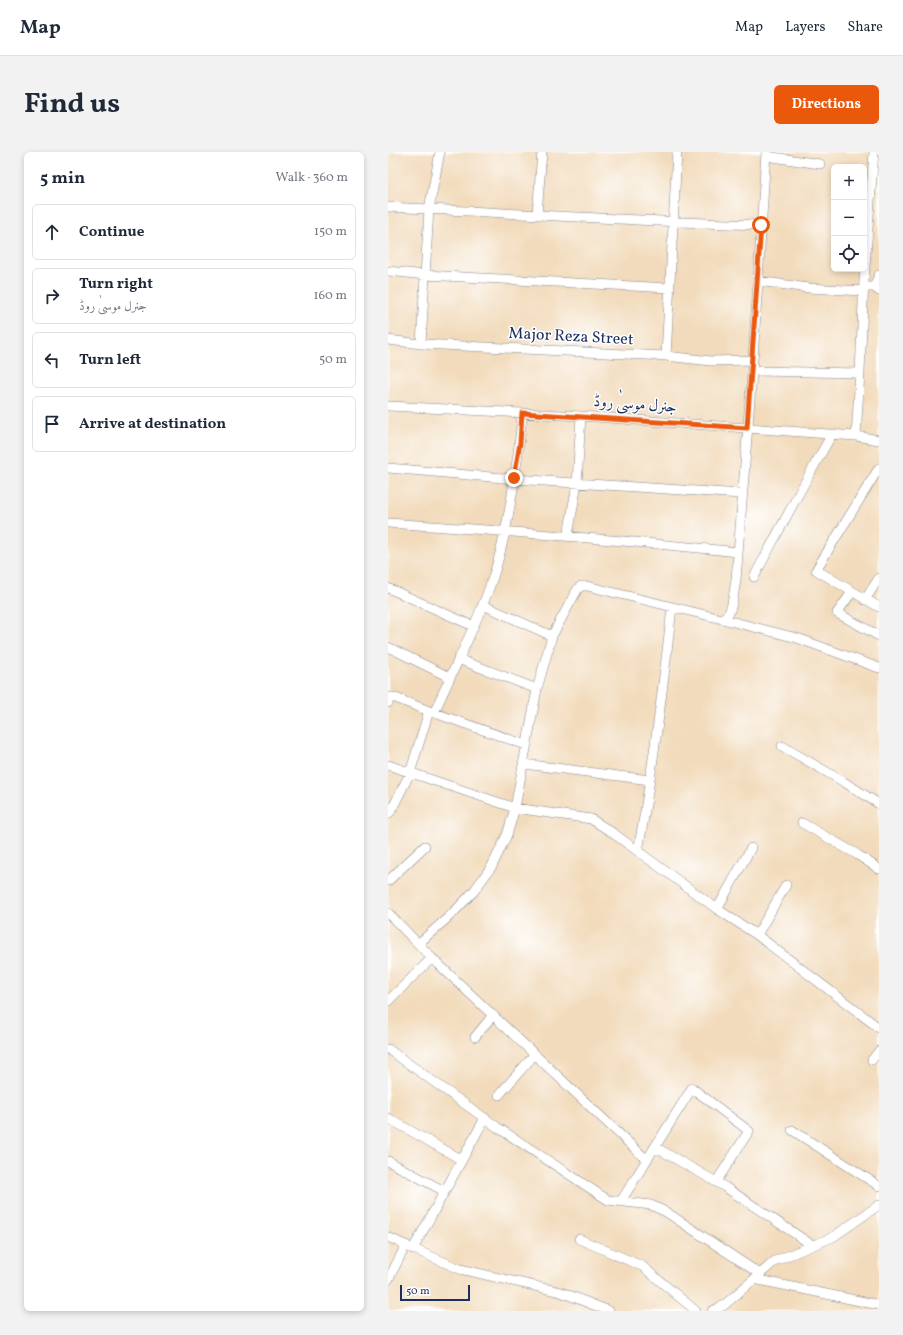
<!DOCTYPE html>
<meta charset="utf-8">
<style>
:root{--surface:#fff;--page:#f2f2f3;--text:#1f2937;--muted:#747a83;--line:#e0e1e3;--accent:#ea580c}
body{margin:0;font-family:Vollkorn,Amiri,serif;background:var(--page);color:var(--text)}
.controls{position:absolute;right:12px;top:12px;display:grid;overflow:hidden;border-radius:6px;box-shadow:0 2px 6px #0003}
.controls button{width:36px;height:36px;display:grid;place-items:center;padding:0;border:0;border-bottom:1px solid var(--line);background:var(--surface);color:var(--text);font:20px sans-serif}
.scale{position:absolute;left:12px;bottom:10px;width:70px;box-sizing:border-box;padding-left:4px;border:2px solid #1b2f5e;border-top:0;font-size:11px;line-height:14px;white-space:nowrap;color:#1b2f5e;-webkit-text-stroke:3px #fff;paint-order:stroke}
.stop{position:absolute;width:12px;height:12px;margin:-9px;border:3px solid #ea580c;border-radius:50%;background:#fff}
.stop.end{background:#ea580c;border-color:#fff;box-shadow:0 1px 4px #0008}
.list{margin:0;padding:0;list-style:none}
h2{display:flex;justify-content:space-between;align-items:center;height:52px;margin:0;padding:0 16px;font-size:17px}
h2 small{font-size:13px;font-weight:400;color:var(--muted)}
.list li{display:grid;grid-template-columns:26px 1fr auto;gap:12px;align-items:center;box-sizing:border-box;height:56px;margin:0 8px 8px;padding:0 8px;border:1px solid var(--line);border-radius:6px}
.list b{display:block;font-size:15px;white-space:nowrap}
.list p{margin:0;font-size:13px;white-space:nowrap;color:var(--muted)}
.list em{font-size:13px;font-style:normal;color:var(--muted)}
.icon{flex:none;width:22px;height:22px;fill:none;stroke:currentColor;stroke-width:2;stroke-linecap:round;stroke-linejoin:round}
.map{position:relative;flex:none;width:491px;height:1159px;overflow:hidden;border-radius:6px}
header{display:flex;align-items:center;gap:24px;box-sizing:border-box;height:56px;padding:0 20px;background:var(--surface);border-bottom:1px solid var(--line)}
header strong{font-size:19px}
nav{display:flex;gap:22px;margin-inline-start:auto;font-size:14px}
.intro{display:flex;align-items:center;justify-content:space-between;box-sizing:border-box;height:96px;padding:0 24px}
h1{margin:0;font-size:28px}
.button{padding:10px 18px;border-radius:6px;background:var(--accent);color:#fff;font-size:14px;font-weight:700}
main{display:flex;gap:24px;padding:0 24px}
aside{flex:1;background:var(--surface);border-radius:6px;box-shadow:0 2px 6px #0003}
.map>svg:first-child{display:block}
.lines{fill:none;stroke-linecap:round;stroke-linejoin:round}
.minor-casing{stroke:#86858d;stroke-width:10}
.minor{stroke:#fff;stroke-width:9}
.route{stroke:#ea580c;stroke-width:5}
.labels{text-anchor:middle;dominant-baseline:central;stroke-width:3;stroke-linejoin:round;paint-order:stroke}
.street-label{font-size:16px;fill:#1b2f5e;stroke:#fff}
</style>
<header>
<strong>Map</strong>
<nav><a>Map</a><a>Layers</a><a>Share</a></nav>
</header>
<div class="intro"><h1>Find us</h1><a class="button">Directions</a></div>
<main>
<aside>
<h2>5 min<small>Walk · 360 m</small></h2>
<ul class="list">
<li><svg class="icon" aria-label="ahead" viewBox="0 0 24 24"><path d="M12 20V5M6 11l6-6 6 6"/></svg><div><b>Continue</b></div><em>150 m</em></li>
<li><svg class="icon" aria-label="right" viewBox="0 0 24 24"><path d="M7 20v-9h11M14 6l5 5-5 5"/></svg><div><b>Turn right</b><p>جنرل موسیٰ روڈ</p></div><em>160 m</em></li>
<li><svg class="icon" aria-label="left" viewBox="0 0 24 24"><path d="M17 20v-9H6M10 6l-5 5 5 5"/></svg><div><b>Turn left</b></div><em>50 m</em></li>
<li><svg class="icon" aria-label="arrive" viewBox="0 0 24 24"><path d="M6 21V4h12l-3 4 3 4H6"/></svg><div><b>Arrive at destination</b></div></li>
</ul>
</aside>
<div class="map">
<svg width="491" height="1159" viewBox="0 0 491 1159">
<rect width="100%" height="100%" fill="#fff"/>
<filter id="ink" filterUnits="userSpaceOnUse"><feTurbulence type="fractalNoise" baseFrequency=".025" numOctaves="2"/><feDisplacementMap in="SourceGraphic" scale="8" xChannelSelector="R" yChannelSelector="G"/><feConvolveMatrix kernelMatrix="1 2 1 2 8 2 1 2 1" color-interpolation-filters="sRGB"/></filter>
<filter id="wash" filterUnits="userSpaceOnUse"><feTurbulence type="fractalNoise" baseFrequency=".012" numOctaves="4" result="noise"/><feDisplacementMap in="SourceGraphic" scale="16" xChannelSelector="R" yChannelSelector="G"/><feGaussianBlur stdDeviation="0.9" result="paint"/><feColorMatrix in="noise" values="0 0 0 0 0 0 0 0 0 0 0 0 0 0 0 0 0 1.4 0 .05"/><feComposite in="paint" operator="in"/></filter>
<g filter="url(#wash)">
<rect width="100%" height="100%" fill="#f2dbbc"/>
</g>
<g filter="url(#ink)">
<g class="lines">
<g class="minor-casing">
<path id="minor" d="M378,4L432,12
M0,55C124,61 249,69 373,73
M149,62L154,0
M0,119L37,123L282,136
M370,129L420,136L476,139
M476,135H486L491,139
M486,135L491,123
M0,188L33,192L278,204L323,209L365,208
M33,192L41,57L52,0
M278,204L289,0
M364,219L472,221
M0,254L193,264L359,276L468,284L491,288
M468,284L472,221L476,127L486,0
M0,316L126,327L354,342
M491,316L428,418L491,455
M0,371C117,379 234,388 350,400
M180,384L189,331L193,264
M366,425L416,332L444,282
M0,436L85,474
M464,440L449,461L491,484
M477,448L491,426
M95,453L164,484
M334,467L409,486L491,516
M0,495L61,525
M70,507L149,537
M0,551L2,545H5L41,559L138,593
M46,561C65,517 89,473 104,428C115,396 121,363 126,330C129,307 133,284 134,261
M394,594L456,630L491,652
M136,612L262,628
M0,613L127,656L203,667L225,681L329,757L369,783L491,876
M0,662L3,659L22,621L41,559
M414,671L470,703L491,717
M250,699C265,618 275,537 284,455
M0,729L37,694
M329,757L363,696
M0,761L44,806L259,1008
M369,783L398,733
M30,792L65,761L86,739L104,714L119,683L127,656L149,537L164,484L189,438L193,434H199L334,467L341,461L344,452L348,428L365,208L378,0
M0,849L44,806
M87,885L105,863
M0,897L109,975L220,1048L263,1053L278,1060L372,1122
M484,908L491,899
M111,943L147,902
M0,966L74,1008
M404,978L491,1034
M267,995L337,1035L424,1093
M0,1009L56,1039
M233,1049L304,936L361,979L328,1030
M0,1085L21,1095L72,1117L173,1140L221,1159
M191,1087L254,1114L308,1159
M25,1097L97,966
M366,1127L491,1153
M0,1128L18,1093
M324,1159L335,1154L387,1109L445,1085L491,1053"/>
</g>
<use href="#minor" class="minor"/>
</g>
</g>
<g class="lines" filter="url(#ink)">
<path class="route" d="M126,326L132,291L134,261L359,276L373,73"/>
</g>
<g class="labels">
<g class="street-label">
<text transform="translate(183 185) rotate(3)">Major Reza Street</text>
<text transform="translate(247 253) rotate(4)">جنرل موسیٰ روڈ</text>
</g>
</g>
</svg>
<div class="controls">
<button>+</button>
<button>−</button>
<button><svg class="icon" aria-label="locate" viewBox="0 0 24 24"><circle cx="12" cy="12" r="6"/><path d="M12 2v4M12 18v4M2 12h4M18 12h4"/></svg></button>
</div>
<div class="scale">50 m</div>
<div class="stop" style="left:373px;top:73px"></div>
<div class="stop end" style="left:126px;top:326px"></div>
</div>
</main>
